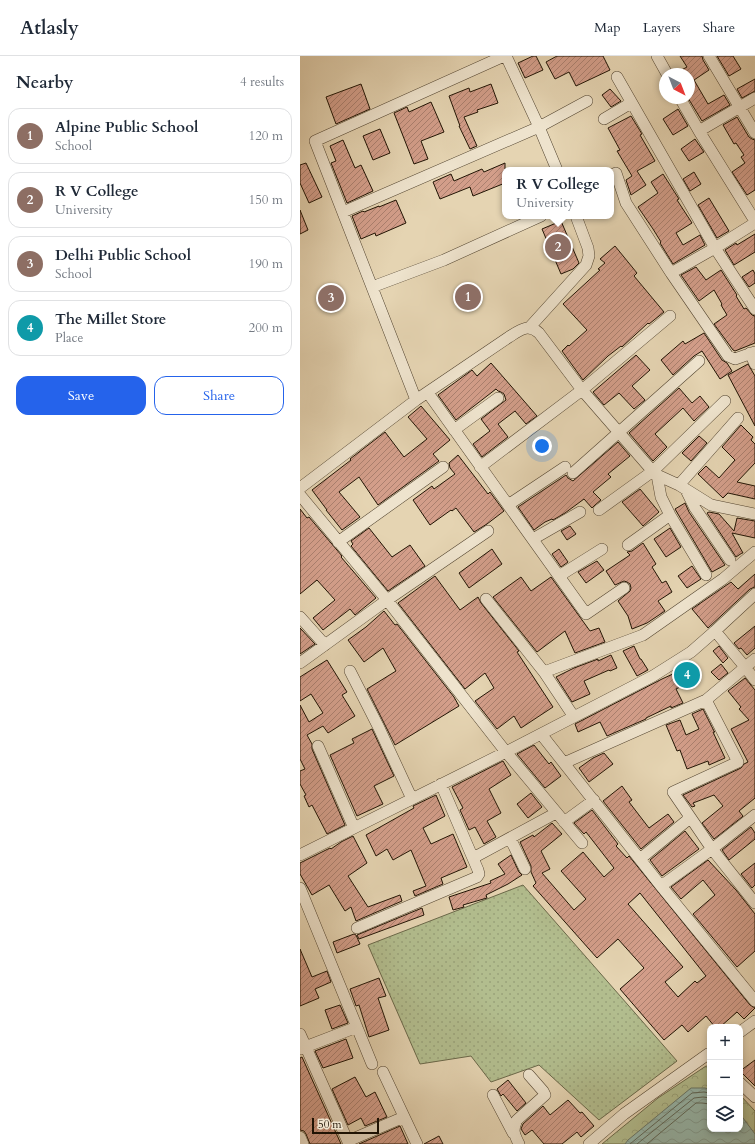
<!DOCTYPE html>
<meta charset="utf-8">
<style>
:root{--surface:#fff;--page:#f6f6f7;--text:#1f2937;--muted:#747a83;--line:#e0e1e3;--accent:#2563eb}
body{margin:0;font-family:Cardo,serif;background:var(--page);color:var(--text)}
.controls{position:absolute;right:12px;bottom:12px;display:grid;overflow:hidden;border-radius:8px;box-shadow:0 2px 6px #0003}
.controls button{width:36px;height:36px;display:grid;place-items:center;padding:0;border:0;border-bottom:1px solid var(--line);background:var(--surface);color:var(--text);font:20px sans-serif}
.compass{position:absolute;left:359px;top:12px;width:36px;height:36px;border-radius:50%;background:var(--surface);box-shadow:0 2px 6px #0003;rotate:138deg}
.scale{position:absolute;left:12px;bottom:10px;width:67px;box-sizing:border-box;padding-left:4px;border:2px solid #211404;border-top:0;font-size:11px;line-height:14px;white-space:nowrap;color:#211404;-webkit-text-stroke:3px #eee3cd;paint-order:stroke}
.you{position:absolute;left:242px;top:390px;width:14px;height:14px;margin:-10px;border:3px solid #fff;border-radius:50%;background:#1a73e8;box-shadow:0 0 0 6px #1a73e833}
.badge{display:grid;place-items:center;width:26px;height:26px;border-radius:50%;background:var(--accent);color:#fff;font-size:13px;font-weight:700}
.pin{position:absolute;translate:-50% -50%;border:2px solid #fff;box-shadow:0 1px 4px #0006}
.popup{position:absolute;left:202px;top:111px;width:112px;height:52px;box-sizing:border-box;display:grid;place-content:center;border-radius:8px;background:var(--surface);filter:drop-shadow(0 1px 3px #0005);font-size:13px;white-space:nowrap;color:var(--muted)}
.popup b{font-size:15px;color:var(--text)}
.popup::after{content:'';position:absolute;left:50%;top:100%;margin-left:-8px;border:8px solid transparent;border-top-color:var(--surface)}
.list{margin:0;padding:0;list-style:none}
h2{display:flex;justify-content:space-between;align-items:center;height:52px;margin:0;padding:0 16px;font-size:17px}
h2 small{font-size:13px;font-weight:400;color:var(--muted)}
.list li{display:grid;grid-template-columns:26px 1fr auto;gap:12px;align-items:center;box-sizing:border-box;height:56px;margin:0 8px 8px;padding:0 8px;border:1px solid var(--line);border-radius:12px}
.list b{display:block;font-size:15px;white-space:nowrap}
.list p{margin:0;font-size:13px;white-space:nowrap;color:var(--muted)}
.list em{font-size:13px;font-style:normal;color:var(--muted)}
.actions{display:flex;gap:8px;padding:12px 16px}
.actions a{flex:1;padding:9px 0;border:1px solid var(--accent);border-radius:12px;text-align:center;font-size:14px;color:var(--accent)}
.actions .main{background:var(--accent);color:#fff}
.icon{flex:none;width:22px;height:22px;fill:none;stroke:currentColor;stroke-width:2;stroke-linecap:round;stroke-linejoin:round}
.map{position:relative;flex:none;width:455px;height:1088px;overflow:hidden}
header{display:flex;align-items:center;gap:24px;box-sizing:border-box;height:56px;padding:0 20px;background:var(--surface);border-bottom:1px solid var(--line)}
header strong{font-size:19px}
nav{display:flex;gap:22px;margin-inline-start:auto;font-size:14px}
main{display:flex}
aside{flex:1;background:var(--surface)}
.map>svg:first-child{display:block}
.grass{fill:url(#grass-dots);stroke:#6a6849}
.park{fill:url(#park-crowns);stroke:#6a6849}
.water{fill:url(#water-waves);stroke:#677669}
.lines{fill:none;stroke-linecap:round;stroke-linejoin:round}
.shore{stroke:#5c6658;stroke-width:1}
.building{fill:url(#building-hatch);stroke:#211404;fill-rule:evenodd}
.minor-casing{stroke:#524430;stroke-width:12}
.minor{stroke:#eee3cd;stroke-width:11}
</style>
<header>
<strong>Atlasly</strong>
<nav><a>Map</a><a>Layers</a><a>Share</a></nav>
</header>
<main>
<aside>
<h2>Nearby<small>4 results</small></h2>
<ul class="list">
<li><span class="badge" style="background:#8d6e63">1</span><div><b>Alpine Public School</b><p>School</p></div><em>120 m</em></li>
<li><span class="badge" style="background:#8d6e63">2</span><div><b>R V College</b><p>University</p></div><em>150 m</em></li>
<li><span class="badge" style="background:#8d6e63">3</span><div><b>Delhi Public School</b><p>School</p></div><em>190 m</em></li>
<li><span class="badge" style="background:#0f9aa8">4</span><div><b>The Millet Store</b><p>Place</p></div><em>200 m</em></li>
</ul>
<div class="actions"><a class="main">Save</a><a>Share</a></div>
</aside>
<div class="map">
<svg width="455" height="1088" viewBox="0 0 455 1088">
<defs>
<pattern id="grass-dots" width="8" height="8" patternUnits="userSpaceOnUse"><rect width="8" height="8" fill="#b2bd8e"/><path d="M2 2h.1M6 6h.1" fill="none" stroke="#99a279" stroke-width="1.8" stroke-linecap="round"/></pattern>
<pattern id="park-crowns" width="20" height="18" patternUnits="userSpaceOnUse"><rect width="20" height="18" fill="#b2bd8e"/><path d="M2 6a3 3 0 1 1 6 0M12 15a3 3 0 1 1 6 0" fill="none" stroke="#99a279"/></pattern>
<pattern id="water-waves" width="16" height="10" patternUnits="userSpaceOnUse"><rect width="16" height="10" fill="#96b8ad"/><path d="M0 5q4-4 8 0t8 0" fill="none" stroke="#819d93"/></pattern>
<pattern id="building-hatch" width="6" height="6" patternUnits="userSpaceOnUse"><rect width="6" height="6" fill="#d39e8a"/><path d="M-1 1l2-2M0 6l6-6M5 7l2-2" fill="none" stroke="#ab806f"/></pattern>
</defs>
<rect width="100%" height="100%" fill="#e5d4b2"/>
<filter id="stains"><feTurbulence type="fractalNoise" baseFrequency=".005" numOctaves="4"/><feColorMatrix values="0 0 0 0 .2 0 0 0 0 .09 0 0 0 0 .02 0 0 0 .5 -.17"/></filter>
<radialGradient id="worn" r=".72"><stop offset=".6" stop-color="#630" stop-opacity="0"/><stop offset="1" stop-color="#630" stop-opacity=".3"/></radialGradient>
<path class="grass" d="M223,829L377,1005L299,1064L239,1009L191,1026L171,1000L120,1008L68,889Z"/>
<path class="park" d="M406,1010L410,1011V1073H440V1039L455,1055V1088H302L358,1042Z"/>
<path class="water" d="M391,1032H405L410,1034V1073H440V1058L455,1078V1088H325L328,1084Z"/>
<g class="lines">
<path class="shore" d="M330,1088L392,1037L404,1036L410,1037
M337,1088L394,1042L403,1041L410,1042
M347,1088L396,1047H402L410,1048"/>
</g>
<path class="building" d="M233,0H236L243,14L225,22L218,7Z
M257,0H303L310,14L276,30L269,16L255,23L246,6Z
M380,0H402L403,4L409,14L394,24L408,48L424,39L430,49L402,65L388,42H389V18H374L387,11Z
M417,0H433L441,13L429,20Z
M455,23V35L442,42L437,33Z
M61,28L70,53L36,68L26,41Z
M191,28L198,47L177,54L178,56L164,61L177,90L170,93L159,70H160L149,40L169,32L170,36Z
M310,33L321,45L311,51L302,39Z
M131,46L144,76L121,85L128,103L114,108L94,57L107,51L109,56Z
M378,53L388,70L373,79L363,63Z
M331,60L342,78L340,79L355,105L337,115L346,129L331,139L326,124L332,120L317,95L320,94L308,72Z
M437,61L449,81L452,83L455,84V134L447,139L432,116L445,107L441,101L444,99L436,87L434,88L423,69Z
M80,73L90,97L73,104L63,80Z
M395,83L404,96L389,105L381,93Z
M43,84L55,112L61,109L73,135L47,147L31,107L36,105L30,90Z
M6,107L22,141L9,147L0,127V109Z
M205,107V127L173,140L170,131L140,143L133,126L151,118L154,125L182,113L184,116Z
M394,116L401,128L390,135L383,123Z
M363,118L379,143L377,144L392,167L376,177L383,189L400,179L405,189L373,208L360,187L361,186L353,173L338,151L358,137L351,126Z
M409,142L429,175L417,182L398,149Z
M96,144L106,167L76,180L75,177L61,183L52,160L63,155L64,156L79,150V151Z
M0,154L8,174L0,178Z
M261,165L279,207L273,213L261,218L242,173Z
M455,178V196L434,209L425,194L436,187L437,189Z
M315,190L337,217L334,220L364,256L349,268L348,267L322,291L321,290L308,300L283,324L262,295L268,289L269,290L287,274L263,248L300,214L298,213L305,207L300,203Z
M396,211L406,224L421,214L437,239L436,240L444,253L446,252L452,259L455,260V287L435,295L433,294L414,268L427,259L421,249L422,248L414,234L399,245L381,219Z
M453,214L455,218V227L449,231L442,221Z
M404,277L422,304L427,307L432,315L420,323L402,295L394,300L373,319L361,304L383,285L385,288Z
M336,299L350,314L332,330L345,344L334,353L319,337L304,349L293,336Z
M191,307L237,360L226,368L215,355L198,368L208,381L182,401L173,388L190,375L181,363L202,347L206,344L204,338L201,336L198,335L196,333L156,364L138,339L172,314L177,320Z
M448,308L455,320V370L428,319Z
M379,332L392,347L400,340L409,351L394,365L383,352L355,378L367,391L353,405L329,377Z
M121,350L150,384L133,398L139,405L78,449L59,421L39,436L60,461L42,474L26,454H27L12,434L51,404L50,403L85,376L104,401L127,383L108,361Z
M441,369L453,381L451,384L455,388V407L437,426L455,430V443L428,437L423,442L398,418L406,410L419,422L435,404L422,391Z
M399,380L407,387L391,405L382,397Z
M318,386L330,400L308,418L311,421L293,436L301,444L295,449L292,452L284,443L265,457L253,464L252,463L245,466L234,474L218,451L266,419L268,422L273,425Z
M158,399L188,438L190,436L204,455L187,468L174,476L156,452L152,455L151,454L130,469L113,444L132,430L134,433L155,418L150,412L149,407Z
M340,433L359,456L343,470L322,446Z
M385,447L389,456L425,509L412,516L375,453Z
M0,453L7,462L9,461L42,500L41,501L76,542L55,559L50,553L23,574L13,562L35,544L17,524L0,538Z
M409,456L419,458L434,475L437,462L455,465V482L432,477L443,497H442L436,501L407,457Z
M270,470L276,478L267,484L261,475Z
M69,472L92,501L110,489L125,510L88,535L51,490L53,488L51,485Z
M370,472L381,491L366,501L354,483Z
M343,487L356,508L352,511L362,527L366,525L372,536L358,545L365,555L347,567L332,573L328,560L318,545L330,535L331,532L330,528L327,526L324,525L315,529L306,515L330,499L327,496L332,495Z
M192,493L202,508L169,532L159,517Z
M259,493L268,506L261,511L252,498Z
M297,505L304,514L286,527L278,516Z
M392,510L401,523L387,532L378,520Z
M455,518V531L450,533L408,572L392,553L431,526L438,533Z
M135,520L160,554L178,541L181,547L219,595L217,596L253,651L221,672L214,660L197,673L175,645L194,632L185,617L165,633L98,547Z
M221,521L231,535L251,521L290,575L299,572L305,586L275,597L265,575L237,596L193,541Z
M84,555L95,569L97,568L154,641L159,650L95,689L67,633L96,615L83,592L64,606L48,584L66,571Z
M455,570V592L447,599L441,592L439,593L434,587Z
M0,572L15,588L0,598Z
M334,590L340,603H341L348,614L337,620L323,595Z
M419,590L428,602L423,607L413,595Z
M311,599L317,612L310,615L309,614L284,625L290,638L272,646L256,621L274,612L298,603V605Z
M27,604L47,636L42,639L55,660L28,677L23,670L7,679L12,688V693L45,769L27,778L12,749L9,751L4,740L6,739L0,728V715L5,713L0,703V649L9,666L23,657L11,638L0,645V621Z
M421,608L428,617L419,624L411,616Z
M388,611L394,624L376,633L383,647L371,652V650L346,662V663L307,680L300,666L278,676L275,668L362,623Z
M445,622L455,634V742L439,755L443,760L442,761L414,783L402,767L423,750L414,739L393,747L395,750L392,751L383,739L441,712L444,708L448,706L431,673L449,664L439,653L441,651L428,635Z
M403,653L414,675L415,676H413L425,702L409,709L408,705L387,713L380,694L377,695L366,669L380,664L386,679L399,673L392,658Z
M72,673L94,720L74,730L83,748L57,760L30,699L54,687L52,683Z
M234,689L249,708L251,706L261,720L245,732L217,698Z
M304,697L313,708L289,726L279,712L293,702Z
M203,705L211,719L189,733L201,757L187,765L196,781L184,788L175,771L169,774L160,754L163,752L152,731Z
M322,730L332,744L329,746L349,772L368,758L374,766L341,793L303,745Z
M231,737L242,751L228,762L217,748Z
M136,739L145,760L123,772L131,788L153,778L167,811L141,822L143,828L115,840L113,835L126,830L111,794L93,804L87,793L76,800L66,779L114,752L113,750Z
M292,754L318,788L316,790L327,802L329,800L450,949L455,952L444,963L437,956L420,971H415L406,960L388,976L382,969L364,984L320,933L344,912L318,883L297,902L233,830L236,827L231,816V810L220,786L233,779L234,781L252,767L262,778L241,795L250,813L242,817L274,854L286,843L261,815L283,796L304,821L314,812L286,776L284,778L274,767ZM340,837L406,920L397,927L395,925L378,941L365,926L383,911L328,848Z
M451,771L455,777V783L429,804L422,794Z
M385,775L399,793L362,820L350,804Z
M53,780L67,807L48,820L68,851L100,839L102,845L56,865L51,851L45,855L29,829L12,839L0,818V807L30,792L31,793L41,786Z
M211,799L219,816L222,819L208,828L186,839L187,842L163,849L164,851L153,854L149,841L191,827L190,825L205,818L198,808Z
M408,804L436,834L455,858V895L437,911L393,858L415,839L403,824L381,843L371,831Z
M455,807V829L452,832L441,818Z
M122,852L124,859L59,883L57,879Z
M54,878L56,879L60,888L37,897L33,886Z
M0,893L12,921L27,915L31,926L15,933L19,942L0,950Z
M79,922L86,940L78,942L89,974L69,981L59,949L56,950L50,933Z
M40,949L48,967L32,973L25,954Z
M46,983L53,1002L23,1012L15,995Z
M2,1001L41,1088H10L6,1078L4,1075L0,1074V1002Z
M455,1004V1030L440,1015Z
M55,1021L66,1041L75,1036L87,1061L65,1070L61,1062L48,1069L32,1033Z
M208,1024L226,1047L217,1055L203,1038L201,1040L197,1033Z
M268,1044L280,1057L282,1056L294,1070L281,1081L277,1076L262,1088H244L232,1074L225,1079L221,1073L223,1068L243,1050L250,1059Z
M100,1070L108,1088H59Z
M139,1080L143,1088H124Z"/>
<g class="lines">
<g class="minor-casing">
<path id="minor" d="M206,0L239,71L257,114
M357,0L367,18
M409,0L455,77
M317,21L415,192L455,253
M380,42L399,75L455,165
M304,63L331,47
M399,75L455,42
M311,120L316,117L326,147L371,217L428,300L435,303L455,296
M43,156L239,71L287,45
M371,217L415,192L455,167
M72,231L144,204L241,160
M229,272L286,209L289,200L288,192L276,160
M450,297L455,308
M128,337L286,558L324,532
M116,344L15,85L204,0
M154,374L198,342
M180,411L282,334L370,260
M273,417L399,305
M357,419L361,441L370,459L406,519
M379,429L438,362
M0,432L116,344L209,281C220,274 228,267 239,277L282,334L349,411L357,419L379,429L411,449L455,458
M386,434L395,452L430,504
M0,439L87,544L206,696L282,787
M208,449L265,411
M299,454L353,415L425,345
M233,483L280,456
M38,486L143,411
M328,489L370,459
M259,520L302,493
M186,543L244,616L343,579L423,523L455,496
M0,561L25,589
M415,575L455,538
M0,607L87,544L188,475
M50,615L79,672L112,743
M244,616L274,661
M406,644L438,706L373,736L412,793L455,847
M241,678L361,830L455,945
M18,690L54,772
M264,707L406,644L455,603
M264,766L294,744
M210,782L225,813
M0,799L206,696L353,620L391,596L415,575L445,611L455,624
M173,802L256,757
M340,803L390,762
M361,830L412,793L455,759
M0,832L72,1008
M57,872L177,821L179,818L178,814L141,728
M440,976L455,965
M0,978L49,1088
M0,993L57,971
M83,1016L117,1088
M440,1027L455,1041
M193,1039L213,1077
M0,1081L3,1088
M48,1085L104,1061
M219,1088C214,1078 212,1074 217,1064L245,1039L243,1035L229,1019
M289,1088L324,1058L408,998L410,1000"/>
</g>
<use href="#minor" class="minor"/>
</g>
<rect width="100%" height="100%" filter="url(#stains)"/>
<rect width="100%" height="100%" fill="url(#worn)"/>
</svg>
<div class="controls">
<button>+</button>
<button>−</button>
<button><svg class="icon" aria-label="layers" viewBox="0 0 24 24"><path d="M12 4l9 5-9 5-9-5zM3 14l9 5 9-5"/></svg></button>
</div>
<svg class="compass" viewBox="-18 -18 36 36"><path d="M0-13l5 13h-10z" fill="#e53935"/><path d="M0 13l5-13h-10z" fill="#747a83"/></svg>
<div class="scale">50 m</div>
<div class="you"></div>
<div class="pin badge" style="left:168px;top:241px;background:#8d6e63">1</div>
<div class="pin badge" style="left:258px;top:191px;background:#8d6e63">2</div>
<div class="popup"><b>R V College</b>University</div>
<div class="pin badge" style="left:31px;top:242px;background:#8d6e63">3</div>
<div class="pin badge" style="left:387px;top:619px;background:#0f9aa8">4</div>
</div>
</main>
